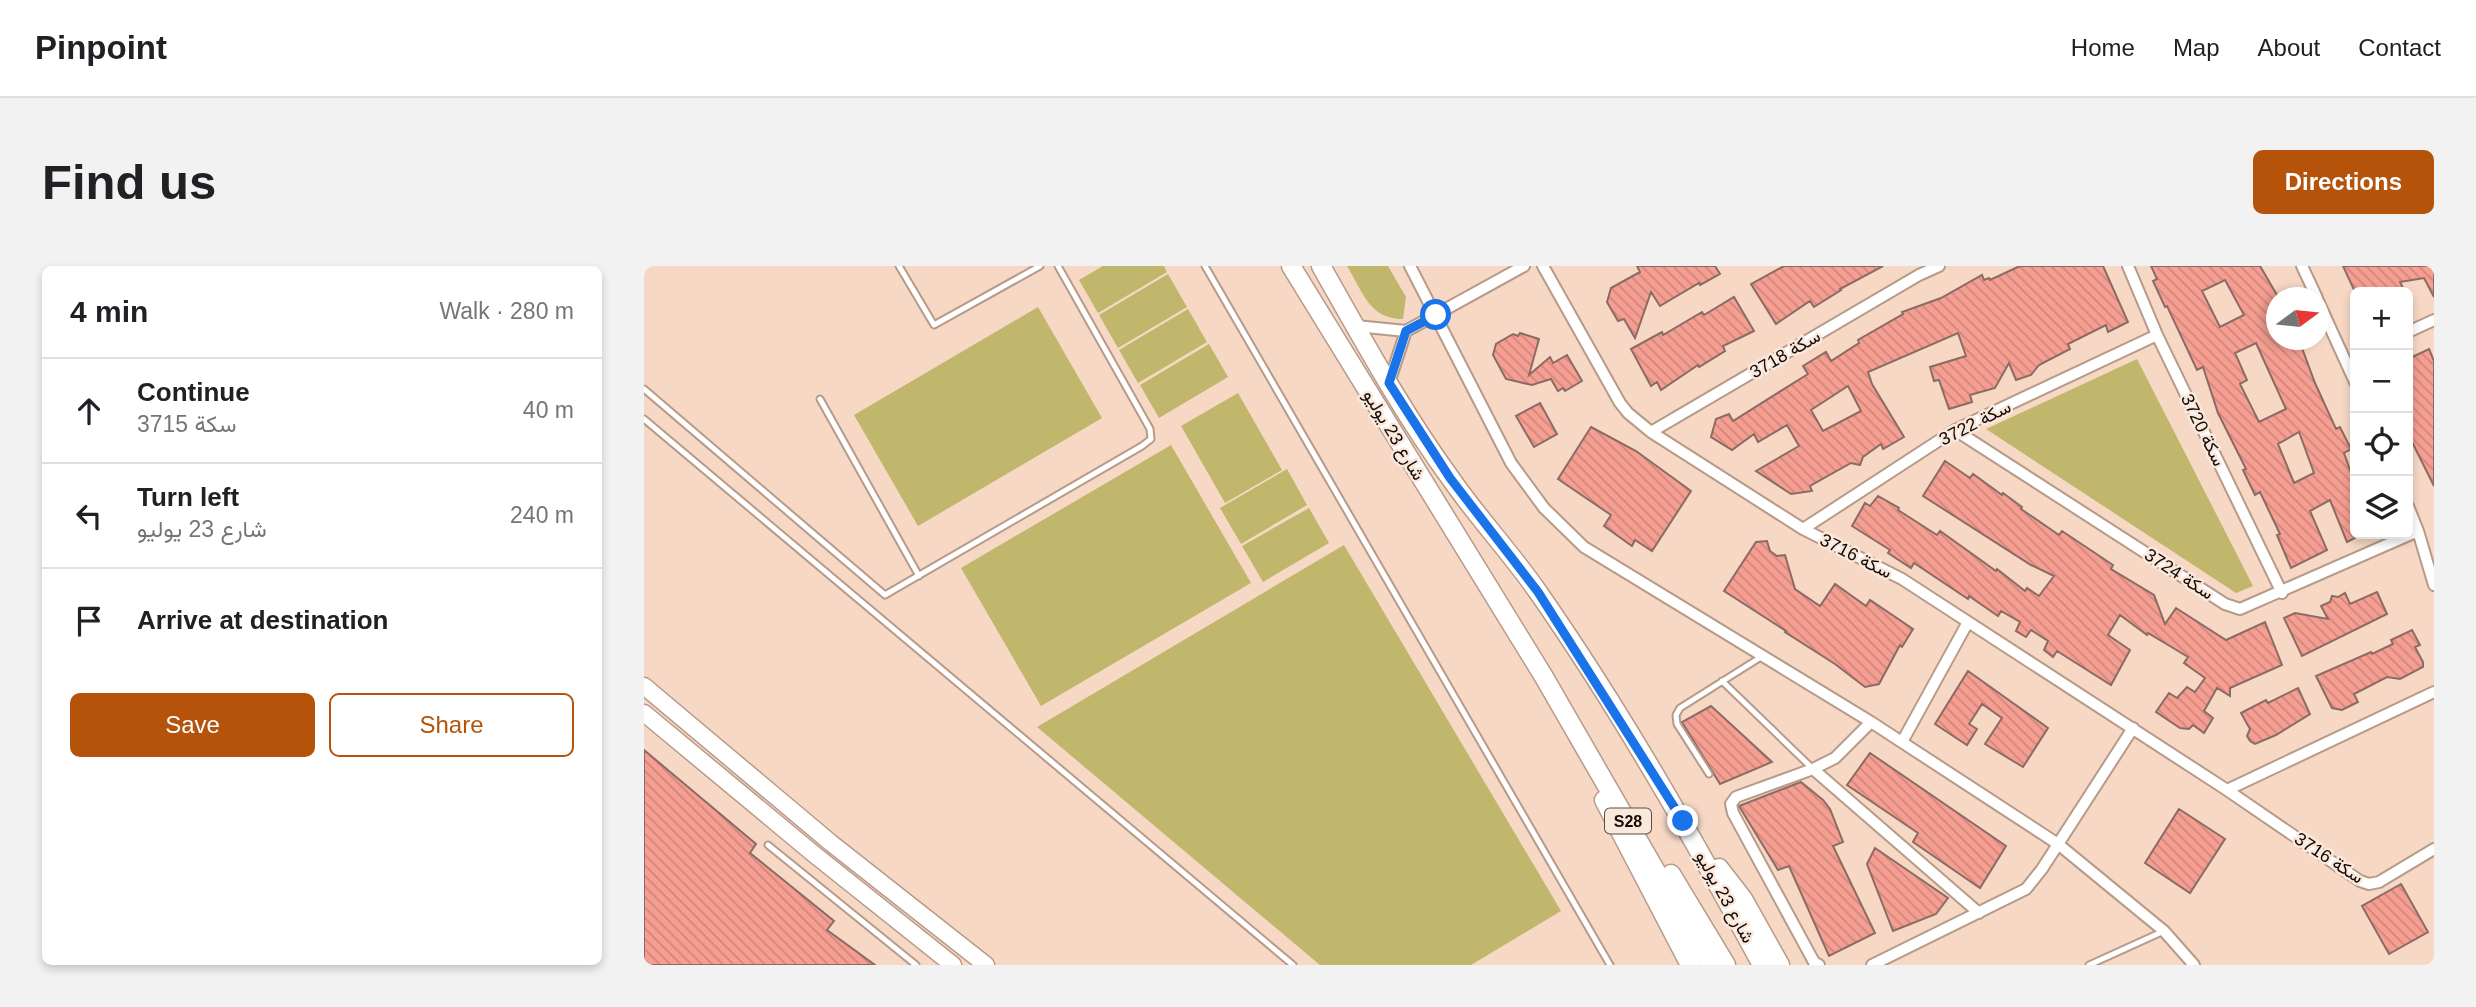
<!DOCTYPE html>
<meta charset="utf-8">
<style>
:root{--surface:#fff;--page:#f2f2f2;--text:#202124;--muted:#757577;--line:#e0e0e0;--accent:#b45309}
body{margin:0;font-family:Helvetica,Vazirmatn,sans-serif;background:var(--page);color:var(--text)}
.controls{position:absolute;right:21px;top:21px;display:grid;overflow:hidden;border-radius:10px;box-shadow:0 4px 10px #0003}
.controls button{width:63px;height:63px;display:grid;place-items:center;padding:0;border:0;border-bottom:2px solid var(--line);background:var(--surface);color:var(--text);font:35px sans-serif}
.compass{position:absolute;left:1622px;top:21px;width:63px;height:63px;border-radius:50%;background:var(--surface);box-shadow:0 4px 10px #0003;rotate:75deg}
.stop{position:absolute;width:21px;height:21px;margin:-16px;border:5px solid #1a73e8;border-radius:50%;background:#fff}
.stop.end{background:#1a73e8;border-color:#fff;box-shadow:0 2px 7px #0008}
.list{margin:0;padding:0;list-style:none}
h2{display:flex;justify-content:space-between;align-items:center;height:91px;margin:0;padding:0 28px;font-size:30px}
h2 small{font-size:23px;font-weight:400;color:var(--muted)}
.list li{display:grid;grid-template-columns:46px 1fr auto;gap:21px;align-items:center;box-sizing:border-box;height:105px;padding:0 28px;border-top:2px solid var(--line)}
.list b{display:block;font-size:26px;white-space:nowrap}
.list p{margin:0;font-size:23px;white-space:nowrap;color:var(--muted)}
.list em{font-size:23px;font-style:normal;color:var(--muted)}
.actions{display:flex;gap:14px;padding:21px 28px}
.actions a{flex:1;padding:16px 0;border:2px solid var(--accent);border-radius:10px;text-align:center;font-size:24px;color:var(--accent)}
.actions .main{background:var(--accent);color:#fff}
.icon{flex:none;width:38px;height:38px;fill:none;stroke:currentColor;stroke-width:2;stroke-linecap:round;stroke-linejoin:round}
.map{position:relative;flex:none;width:1790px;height:699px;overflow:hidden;border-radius:10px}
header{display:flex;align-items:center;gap:42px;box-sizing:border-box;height:98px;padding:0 35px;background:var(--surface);border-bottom:2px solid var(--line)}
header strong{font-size:33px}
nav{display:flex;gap:38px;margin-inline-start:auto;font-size:24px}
.intro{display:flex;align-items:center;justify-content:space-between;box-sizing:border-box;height:168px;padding:0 42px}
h1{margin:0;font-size:49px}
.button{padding:18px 32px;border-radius:10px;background:var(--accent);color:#fff;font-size:24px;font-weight:700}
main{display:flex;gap:42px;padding:0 42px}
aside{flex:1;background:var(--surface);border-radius:10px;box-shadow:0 4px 10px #0003}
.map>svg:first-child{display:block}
.green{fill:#c0b76c}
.building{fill:url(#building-back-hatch);stroke:#8b6b65;stroke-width:2;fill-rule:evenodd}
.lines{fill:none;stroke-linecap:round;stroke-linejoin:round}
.lane-casing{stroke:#b79a88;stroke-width:9}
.street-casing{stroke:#b79a88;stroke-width:14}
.secondary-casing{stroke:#b79a88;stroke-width:19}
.primary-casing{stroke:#b79a88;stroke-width:21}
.lane{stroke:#fff;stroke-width:5}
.street{stroke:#fff;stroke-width:10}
.secondary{stroke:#fff;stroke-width:16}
.primary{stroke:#fff;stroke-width:18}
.route{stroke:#1a73e8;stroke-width:9}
.labels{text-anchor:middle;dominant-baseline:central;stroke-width:5;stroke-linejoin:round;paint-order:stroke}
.shield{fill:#fbe8dc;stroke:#594d46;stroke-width:2}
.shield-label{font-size:16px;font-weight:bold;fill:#140a05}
.street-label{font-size:18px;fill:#140a05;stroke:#fbe8dc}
</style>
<header>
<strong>Pinpoint</strong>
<nav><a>Home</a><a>Map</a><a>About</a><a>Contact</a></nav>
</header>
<div class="intro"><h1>Find us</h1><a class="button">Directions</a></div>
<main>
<aside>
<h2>4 min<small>Walk · 280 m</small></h2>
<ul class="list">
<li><svg class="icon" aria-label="ahead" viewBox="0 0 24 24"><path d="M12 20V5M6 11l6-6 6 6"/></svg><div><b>Continue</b><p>سكة 3715</p></div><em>40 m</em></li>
<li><svg class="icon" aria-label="left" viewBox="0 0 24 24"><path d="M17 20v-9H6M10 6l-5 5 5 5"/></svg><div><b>Turn left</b><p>شارع 23 يوليو</p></div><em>240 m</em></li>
<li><svg class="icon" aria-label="arrive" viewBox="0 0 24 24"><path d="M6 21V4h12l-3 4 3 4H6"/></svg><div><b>Arrive at destination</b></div></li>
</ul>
<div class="actions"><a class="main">Save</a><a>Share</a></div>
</aside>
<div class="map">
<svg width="1790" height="699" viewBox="0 0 1790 699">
<defs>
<pattern id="building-back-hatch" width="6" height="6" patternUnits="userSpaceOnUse" patternTransform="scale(1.75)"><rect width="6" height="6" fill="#f59e91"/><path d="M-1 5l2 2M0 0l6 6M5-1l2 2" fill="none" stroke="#d1877c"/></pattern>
</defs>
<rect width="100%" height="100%" fill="#f7d8c5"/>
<path class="green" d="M459,0H520L523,6L454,47L435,14Z
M703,0H744L762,31L759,53C725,53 719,26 703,0Z
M524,8L543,41L474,82L455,49Z
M394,41L458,152L274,260L210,149Z
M544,43L563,76L494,117L475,84Z
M565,78L584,111L515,152L496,119Z
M1493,93L1609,320L1592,327L1342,163Z
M594,127L638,204L581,237L537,160Z
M527,179L607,317L397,440L317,302Z
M643,203L663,239L597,278L576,242Z
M665,242L685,277L619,316L598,280Z
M700,279L917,645L827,699H676L393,461Z"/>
<path class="building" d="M993,0H1071L1076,8L1056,19L1055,17L1016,40L1007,26L991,72L980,53L974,55L963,36L967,22L996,6Z
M1140,0H1239L1196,23L1197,24L1170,41L1166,35L1132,58L1107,18Z
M1376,0H1459L1484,56L1464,66L1462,59L1424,78L1426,83L1395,99L1387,109L1372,114L1365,97L1351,122L1326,129L1328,136L1305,143L1295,114L1290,115L1286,101L1322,90L1314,67L1224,106L1228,118L1260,171L1239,183L1237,178L1219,191L1216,199L1207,197L1166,220L1168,225L1147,228L1112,205L1155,180L1143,159L1114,176L1110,168L1088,184L1067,171L1072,153L1085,148L1089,155L1164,108L1159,100L1182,86L1187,95L1215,77L1214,74L1259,48L1258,46L1297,32L1338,9L1340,14L1345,12L1346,14ZM1204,120L1217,145L1179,165L1167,144Z
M1507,0H1616L1633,29V74H1655L1671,117L1692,163L1696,161L1707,183L1700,187L1711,218V272L1703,276L1686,234L1666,245L1683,284L1647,302L1633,269L1636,268L1616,226L1611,229L1599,204L1602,203L1574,147L1559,101L1553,104L1523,40L1521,41L1509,15L1513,13ZM1581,14L1600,49L1576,61L1558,25ZM1612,77L1642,143L1615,156L1596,118L1603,114L1591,87ZM1655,166L1670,207L1650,217L1634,178Z
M1699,0H1790V31L1780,12L1756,16L1761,26H1711Z
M1090,31L1110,65L1079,80L1081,85L1055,101L1054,99L1017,124L1013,116L1007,120L987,83L1018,66L1019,69L1058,46L1060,49Z
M876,67L895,73L885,109L906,91L909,97L923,89L938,115L921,125L919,122L914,125L907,113L888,119L862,113L849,89L852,78L869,68L874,70Z
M1785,83L1790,95V220L1764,168V93Z
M896,137L913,168L890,181L872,150Z
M947,161L992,185L1047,225L1008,285L991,274L988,280L960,260L967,249L914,213Z
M1301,195L1326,212L1329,208L1358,229L1359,227L1378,241L1377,243L1415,269L1418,265L1469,299L1467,303L1510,329L1521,358L1532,342L1582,374L1621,356L1638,399L1586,422V430L1573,422L1560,445L1569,452L1560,467L1549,459L1545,463L1536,462L1512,446L1525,427L1533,432L1543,421L1551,426L1561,412L1540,397L1544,391L1504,367L1503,369L1476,349L1464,369L1486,384L1467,419L1413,385L1409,391L1400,384L1404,375L1387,364L1382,371L1372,365L1376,356L1357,345L1354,350L1325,330L1324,333L1270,297L1267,302L1244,287L1246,284L1208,260L1221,237L1226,240L1234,230L1255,242L1254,244L1293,269L1296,265L1352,305L1353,303L1381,325L1383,322L1395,330L1410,310L1387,299L1279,230Z
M1123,275L1126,285L1133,290L1141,289L1151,323L1176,340L1191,318L1222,340L1226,334L1269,363L1258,381L1256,379L1235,418L1221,421L1191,398L1141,366L1142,365L1080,325L1112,276Z
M1733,326L1743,348L1658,390L1640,352L1651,347L1684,353L1677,340L1686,336L1688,330L1694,331L1701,327L1706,338Z
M1768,364L1776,379L1771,381L1779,396V401L1756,413L1743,411L1710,428L1714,436L1698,444L1688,442L1672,410L1727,386L1728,388L1749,378L1747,374Z
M1324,405L1404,462L1379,501L1341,478L1358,452L1338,438L1325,458L1333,463L1323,479L1291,458Z
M1654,422L1666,448L1632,469L1611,478L1606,475L1603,470L1606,463L1597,447L1622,434L1624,437Z
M1067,440L1128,496L1076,518L1038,456Z
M0,484L112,578L106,587L190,655L183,664L231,699H0Z
M1226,487L1362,580L1336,622L1269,576L1274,567L1203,519Z
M1157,516L1179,534L1186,543L1199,576L1189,580L1231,667L1185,690L1145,600L1134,604L1095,540Z
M1535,543L1581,573L1546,627L1501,597Z
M1231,582L1304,632L1292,648L1249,665L1223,598Z
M1757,618L1784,666L1745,688L1718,640Z"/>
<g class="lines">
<g class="lane-casing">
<path id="lane" d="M255,0L290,59L396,0
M561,0L966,699
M0,123L241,329L498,180L507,173L506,163L414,0
M176,133L275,310
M0,153L649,699
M1078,415L1169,503
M1065,508L1033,458L1032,449L1036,442L1117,391
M124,579L272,699
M1445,699L1520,665"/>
</g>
<g class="street-casing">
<path id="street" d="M766,0L867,197L900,242L940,281L1227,456L1414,578L1520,665L1550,699
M899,0L976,137L984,147L1007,166L1159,263L1258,313L1583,524L1716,615L1725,618L1735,616L1790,583
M1484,0L1513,69L1638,327
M1658,0L1673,32
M1674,35L1711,116
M712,60L762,65L880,0
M1764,66L1790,54
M745,117L762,65
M1311,164L1581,338L1596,343L1774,265
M1007,166L1275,9L1295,0
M1764,240L1774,265L1790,319
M1159,263L1311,164L1513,69
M1227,456L1191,492L1169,503L1335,647
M1258,476L1324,356
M1169,503L1092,531L1087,538L1089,547L1170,696L1175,699
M1583,524L1790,426
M1228,699L1382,623L1398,603L1489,462"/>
</g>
<g class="secondary-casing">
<path id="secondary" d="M0,420L187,577L342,699
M0,447L171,589L309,699"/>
</g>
<g class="primary-casing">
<path id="primary" d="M647,0L900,411L1066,699
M677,0C718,72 758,146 807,213C834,252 867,287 894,326C977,445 1049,572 1118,699
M960,534L1046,699
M1075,602L1099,633L1136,699
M1027,608L1082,699"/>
</g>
<use href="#lane" class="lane"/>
<use href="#street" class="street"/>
<use href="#secondary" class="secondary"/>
<use href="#primary" class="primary"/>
</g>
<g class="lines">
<path class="route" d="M792,49L762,65L745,117L806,212L894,326L1039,555"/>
</g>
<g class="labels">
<rect class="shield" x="961" y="542.5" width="46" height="25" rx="5"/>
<g class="shield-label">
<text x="984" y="555">S28</text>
</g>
<g class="street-label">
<text transform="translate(1141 88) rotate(-30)">سكة 3718</text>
<text transform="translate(1331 157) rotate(-27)">سكة 3722</text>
<text transform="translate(1559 164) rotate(64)">سكة 3720</text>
<text transform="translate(750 169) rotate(59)">شارع 23 يوليو</text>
<text transform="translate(1212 290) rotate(27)">سكة 3716</text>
<text transform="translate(1535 308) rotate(33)">سكة 3724</text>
<text transform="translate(1685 592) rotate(33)">سكة 3716</text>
<text transform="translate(1081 631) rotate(61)">شارع 23 يوليو</text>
</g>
</g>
</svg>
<div class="controls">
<button>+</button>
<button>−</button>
<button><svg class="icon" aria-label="locate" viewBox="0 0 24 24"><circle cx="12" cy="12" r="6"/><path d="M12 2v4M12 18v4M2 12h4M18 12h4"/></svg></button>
<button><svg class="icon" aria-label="layers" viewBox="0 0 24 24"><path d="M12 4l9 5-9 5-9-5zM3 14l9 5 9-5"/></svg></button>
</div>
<svg class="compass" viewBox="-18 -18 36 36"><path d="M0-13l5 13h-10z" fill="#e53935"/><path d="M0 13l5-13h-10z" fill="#757577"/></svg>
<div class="stop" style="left:792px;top:49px"></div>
<div class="stop end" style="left:1039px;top:555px"></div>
</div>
</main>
